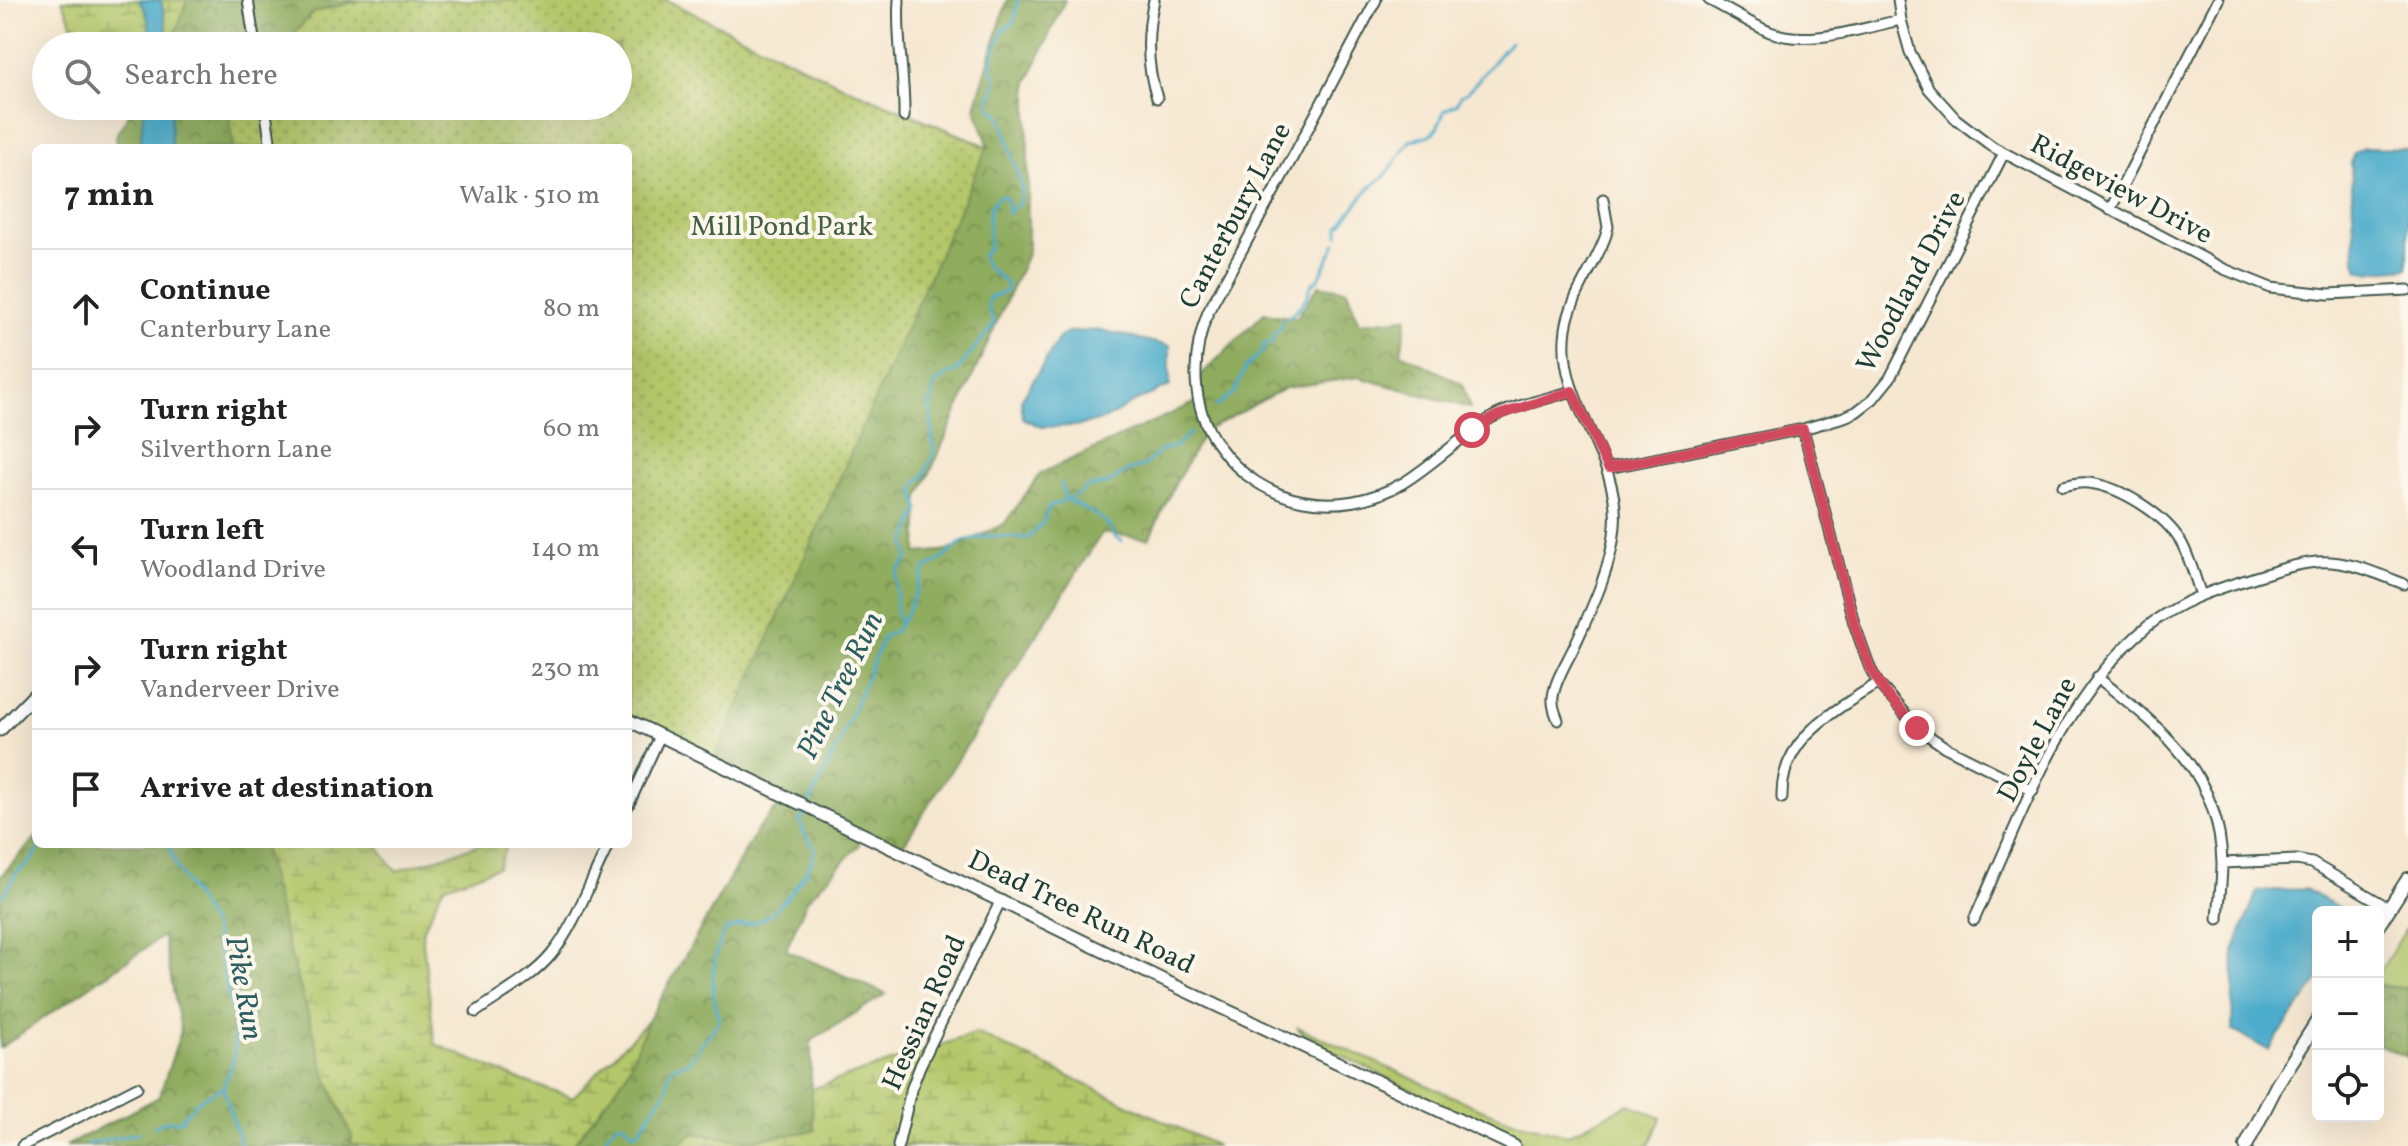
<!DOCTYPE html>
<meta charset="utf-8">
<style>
:root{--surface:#fff;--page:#f2f2f2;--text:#222;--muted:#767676;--line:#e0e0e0}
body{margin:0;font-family:Vollkorn,serif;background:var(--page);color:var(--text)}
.controls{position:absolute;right:24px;bottom:24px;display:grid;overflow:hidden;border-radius:12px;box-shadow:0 8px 32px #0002}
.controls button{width:72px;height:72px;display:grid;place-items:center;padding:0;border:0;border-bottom:2px solid var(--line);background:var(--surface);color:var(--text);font:40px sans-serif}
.stop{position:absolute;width:24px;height:24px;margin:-18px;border:6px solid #d1495b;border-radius:50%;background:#fff}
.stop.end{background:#d1495b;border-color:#fff;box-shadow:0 2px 8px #0008}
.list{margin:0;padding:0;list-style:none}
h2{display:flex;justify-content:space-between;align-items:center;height:104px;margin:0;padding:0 32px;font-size:34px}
h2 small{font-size:26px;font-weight:400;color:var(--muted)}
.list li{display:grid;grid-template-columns:52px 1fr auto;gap:24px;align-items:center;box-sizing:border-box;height:120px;padding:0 32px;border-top:2px solid var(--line)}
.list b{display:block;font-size:30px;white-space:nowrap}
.list p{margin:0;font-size:26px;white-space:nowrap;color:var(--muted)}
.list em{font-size:26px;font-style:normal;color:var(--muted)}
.icon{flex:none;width:44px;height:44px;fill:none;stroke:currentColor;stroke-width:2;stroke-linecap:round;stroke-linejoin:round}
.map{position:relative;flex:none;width:2408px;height:1146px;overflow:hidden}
.search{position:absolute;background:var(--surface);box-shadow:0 8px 32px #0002;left:32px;top:32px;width:600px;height:88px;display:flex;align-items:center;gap:20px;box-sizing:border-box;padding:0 28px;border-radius:44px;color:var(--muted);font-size:30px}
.panel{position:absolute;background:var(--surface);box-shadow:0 8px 32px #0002;left:32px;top:144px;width:600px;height:704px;border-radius:12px}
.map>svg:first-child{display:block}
.green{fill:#b4c76b;stroke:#6a8250;stroke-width:2}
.forest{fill:url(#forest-crowns);stroke:#57744a;stroke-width:2}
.wetland{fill:url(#wetland-marsh);stroke:#6a8250;stroke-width:2}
.park{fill:url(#park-dots);stroke:#6a8250;stroke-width:2}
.water{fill:#4caccb;stroke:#367480;stroke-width:2}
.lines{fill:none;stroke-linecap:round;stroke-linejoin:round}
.stream{stroke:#4caccb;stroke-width:3}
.minor-casing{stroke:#3f564b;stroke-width:13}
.tertiary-casing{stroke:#3f564b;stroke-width:15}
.secondary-casing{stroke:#3f564b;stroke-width:16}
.minor{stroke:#fff;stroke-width:9}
.tertiary{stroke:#fff;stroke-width:11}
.secondary{stroke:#fff;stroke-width:12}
.route{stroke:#d1495b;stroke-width:10}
.labels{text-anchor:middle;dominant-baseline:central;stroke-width:8;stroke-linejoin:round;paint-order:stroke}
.street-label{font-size:28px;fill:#1f3d34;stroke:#fbf7ec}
.park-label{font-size:28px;fill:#446042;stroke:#fbf7ec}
.water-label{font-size:30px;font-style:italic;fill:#2c5e61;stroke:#fbf7ec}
</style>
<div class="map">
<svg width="2408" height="1146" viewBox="0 0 2408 1146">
<defs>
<pattern id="forest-crowns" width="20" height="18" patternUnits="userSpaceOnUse" patternTransform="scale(2)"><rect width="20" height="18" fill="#8fac5f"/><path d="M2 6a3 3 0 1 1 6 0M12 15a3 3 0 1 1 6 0" fill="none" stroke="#748d4f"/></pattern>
<pattern id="wetland-marsh" width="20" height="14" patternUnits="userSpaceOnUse" patternTransform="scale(2)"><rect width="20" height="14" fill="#b4c76b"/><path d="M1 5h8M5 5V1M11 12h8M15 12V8" fill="none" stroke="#92a359"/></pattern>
<pattern id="park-dots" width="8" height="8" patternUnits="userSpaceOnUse" patternTransform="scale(2)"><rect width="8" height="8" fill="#b4c76b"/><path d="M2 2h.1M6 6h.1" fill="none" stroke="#92a359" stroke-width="1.8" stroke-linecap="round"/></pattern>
</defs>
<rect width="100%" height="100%" fill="#fbf7ec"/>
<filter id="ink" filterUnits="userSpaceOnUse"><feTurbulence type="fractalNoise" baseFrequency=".0125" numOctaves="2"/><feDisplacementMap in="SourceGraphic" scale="16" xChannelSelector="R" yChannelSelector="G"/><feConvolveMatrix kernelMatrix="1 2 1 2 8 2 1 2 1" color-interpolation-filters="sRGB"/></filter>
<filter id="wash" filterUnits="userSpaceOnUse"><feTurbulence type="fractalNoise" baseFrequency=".006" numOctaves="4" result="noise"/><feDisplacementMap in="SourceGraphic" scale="32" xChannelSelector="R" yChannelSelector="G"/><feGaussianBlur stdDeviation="1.8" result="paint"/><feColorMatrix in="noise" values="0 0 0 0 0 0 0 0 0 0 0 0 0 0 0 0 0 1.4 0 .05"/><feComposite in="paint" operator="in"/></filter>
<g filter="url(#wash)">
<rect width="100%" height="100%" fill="#f6e7d0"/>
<path class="green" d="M2408,926V988L2378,986V974Z
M1297,1027L1478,1108L1510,1120L1567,1135L1629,1104L1661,1118L1649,1146H1525L1306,1038Z"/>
<path class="forest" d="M187,0H361L313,13L282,46H171Z
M666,0L843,86L989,147L975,107L1007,0H1065L1028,82V252L919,497L917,553L950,550L1004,524L1041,473L1201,400L1197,379L1264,313L1296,318L1319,285L1347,290L1359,323L1407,318L1401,353L1462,384L1470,408L1358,377L1285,388L1205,431L1173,488L1149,539L1102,533L900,850L860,831L859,845L807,900L786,950L886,994L811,1041V1089L814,1131L744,1141L694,1133L677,1146H572L625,1076L648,1021L757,830L783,801L714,761L628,148Z
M134,106H229L233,148H115L117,133Z
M36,837V844H263L284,932L327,1079L352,1136L351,1146H202L165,1142L152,1146H66L159,1097L181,1031L163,936L0,1048V877Z
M2378,986L2408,988V1058L2378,1044Z"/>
<path class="wetland" d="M62,0H187L171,46H81Z
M263,844H376L396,871L482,844H507L498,867L443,887L422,933L435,1044L520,1080L573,1097L648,1021L625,1076L572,1146H351L352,1136L327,1079L284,932Z
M976,1033L1217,1146H677L694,1133L744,1141L814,1131L811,1089Z"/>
<path class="park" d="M361,0H666L843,86L987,147L714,761L628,717V148H233L229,106H618V46H282L313,13Z"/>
<path class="water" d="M138,0H161L170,46H148C152,34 148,9 138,0Z
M144,106H171V148H140Z
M2364,148L2408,149V268L2365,272L2358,269L2355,261L2351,162L2354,153Z
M1101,330L1170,346V386L1132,403L1106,419L1078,426L1041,427L1023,418L1021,400L1059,338L1067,332Z
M2305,889L2347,912H2318V981L2268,1050L2232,1030L2234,951L2257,891Z"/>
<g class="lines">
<path class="stream" d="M1339,235V227L1343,222L1368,189L1386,175L1410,141L1430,135L1437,128L1445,110L1457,104L1460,96L1468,92L1510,42
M1216,406L1234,393L1246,367L1264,350L1263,344L1272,343L1274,333L1280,329L1282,320L1293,314L1306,298L1312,284L1319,278L1336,243
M1061,483L1065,498C1081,509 1110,517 1115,537L1122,541
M900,623L906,615L925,569L942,559L963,541L988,536L1028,538L1043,523L1049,507L1081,493L1087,487L1107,484L1128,471L1144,466L1160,451L1176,446L1190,433
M168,844L177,868L213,927L235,1025L234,1058L223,1088L241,1146
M0,896L4,894L17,872L29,863L43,844
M154,1127L165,1121H181L186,1112L193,1108L194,1103L221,1088
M87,1144L139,1133
M605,1146L607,1134L619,1123L626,1125L633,1133L639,1131L667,1089L668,1077L672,1067L689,1062L719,1020C710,992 710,956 726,930C737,924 751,925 763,919C782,907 813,869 815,848L804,833L800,821L839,744L884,636L895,631L900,623L896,611L897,572L908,559L906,543L919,508L914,490L918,481L924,476L934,452L930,406L934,385L948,374L955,373L994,324L988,306L989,298L1006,291L1007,284L986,266L982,255L989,248C990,230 984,206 1000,196L1007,198L1008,213L1019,203L1022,190L1001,117L990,106V97L994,91L995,76L991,66L993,56L1003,30L1014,22L1018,0"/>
</g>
</g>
<g filter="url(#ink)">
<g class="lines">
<g class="minor-casing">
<path id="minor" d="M248,0L255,46
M899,0C896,39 905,78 904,117
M1154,0C1146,34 1146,65 1157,98
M1376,0L1295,153L1208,312C1191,355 1190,406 1218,445C1261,506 1339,520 1403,483C1434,464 1460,437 1491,418C1514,405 1547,399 1572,391
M1709,0C1729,10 1749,23 1770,32C1809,47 1861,28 1901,20
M1898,0L1901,20L1910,52L1929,89L1956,119L1993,147L2224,269L2271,288L2328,294L2408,290
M265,106L271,148
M2110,210L2218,0
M1803,429L1854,623L1870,668L1878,683L1917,728L1945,747L2033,791
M1608,468L1803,429L1844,417L1856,412L1873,399L1890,378L2004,153
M2063,486C2071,484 2080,482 2088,483C2120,486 2165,515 2181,542C2190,558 2195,578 2201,595
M2097,677C2162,729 2220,772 2222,864C2222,882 2219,901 2218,919
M1558,720C1555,713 1552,705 1553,697C1555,680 1567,662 1574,647C1591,610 1612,567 1615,526C1621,455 1555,401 1566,329C1571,295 1595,267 1606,235L1608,227L1603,199
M1782,798C1780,738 1835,711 1878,683
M801,804L821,814
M628,806L660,736
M2222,863L2297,860L2312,863L2389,908
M1974,920C2020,820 2061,697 2148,626C2176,603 2213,590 2246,580C2269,573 2293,564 2317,562C2347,560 2376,573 2404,584
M476,1012C501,994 532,978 551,955C574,928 592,877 609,844
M22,1146L137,1087
M898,1146L911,1090L920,1066L1001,900"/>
</g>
<g class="tertiary-casing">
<path id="tertiary" d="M628,720L801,804
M0,730L36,693
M821,814L1165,981L1514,1146"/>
</g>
<g class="secondary-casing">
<path id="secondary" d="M2378,926L2408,879
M2246,1146L2277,1085L2318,1020"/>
</g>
<use href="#minor" class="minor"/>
<use href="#tertiary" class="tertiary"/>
<use href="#secondary" class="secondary"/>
</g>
</g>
<g class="lines" filter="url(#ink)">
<path class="route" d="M1472,430L1496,416L1572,391L1608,468L1803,429L1854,623L1870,668L1887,695L1917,728"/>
</g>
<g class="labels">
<g class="street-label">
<text transform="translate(2121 190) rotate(28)">Ridgeview Drive</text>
<text transform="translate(1236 216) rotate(-62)">Canterbury Lane</text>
<text transform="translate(1912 282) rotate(-62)">Woodland Drive</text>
<text transform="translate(2038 740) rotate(-62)">Doyle Lane</text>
<text transform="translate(1081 913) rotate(26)">Dead Tree Run Road</text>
<text transform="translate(925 1013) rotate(-66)">Hessian Road</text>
</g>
<g class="park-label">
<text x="782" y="227">Mill Pond Park</text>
</g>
<g class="water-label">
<text transform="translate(841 686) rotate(-64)">Pine Tree Run</text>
<text transform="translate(243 988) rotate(80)">Pike Run</text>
</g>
</g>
</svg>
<div class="controls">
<button>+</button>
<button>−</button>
<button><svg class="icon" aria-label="locate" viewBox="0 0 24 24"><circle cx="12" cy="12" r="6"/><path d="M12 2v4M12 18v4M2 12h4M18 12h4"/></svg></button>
</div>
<div class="stop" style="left:1472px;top:430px"></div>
<div class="stop end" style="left:1917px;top:728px"></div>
<div class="search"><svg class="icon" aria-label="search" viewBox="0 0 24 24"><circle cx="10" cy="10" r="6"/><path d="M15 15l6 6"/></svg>Search here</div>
<section class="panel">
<h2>7 min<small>Walk · 510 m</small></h2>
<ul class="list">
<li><svg class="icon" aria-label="ahead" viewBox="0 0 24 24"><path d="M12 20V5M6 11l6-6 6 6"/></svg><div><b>Continue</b><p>Canterbury Lane</p></div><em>80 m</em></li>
<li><svg class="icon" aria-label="right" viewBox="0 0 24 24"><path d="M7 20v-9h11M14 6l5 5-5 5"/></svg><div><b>Turn right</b><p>Silverthorn Lane</p></div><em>60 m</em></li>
<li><svg class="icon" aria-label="left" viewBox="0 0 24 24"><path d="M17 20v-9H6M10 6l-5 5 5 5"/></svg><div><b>Turn left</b><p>Woodland Drive</p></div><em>140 m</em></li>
<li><svg class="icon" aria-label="right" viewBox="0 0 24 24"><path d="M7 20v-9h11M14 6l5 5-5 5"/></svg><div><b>Turn right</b><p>Vanderveer Drive</p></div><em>230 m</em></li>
<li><svg class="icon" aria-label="arrive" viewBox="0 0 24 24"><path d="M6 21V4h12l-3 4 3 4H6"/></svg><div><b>Arrive at destination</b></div></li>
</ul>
</section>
</div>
